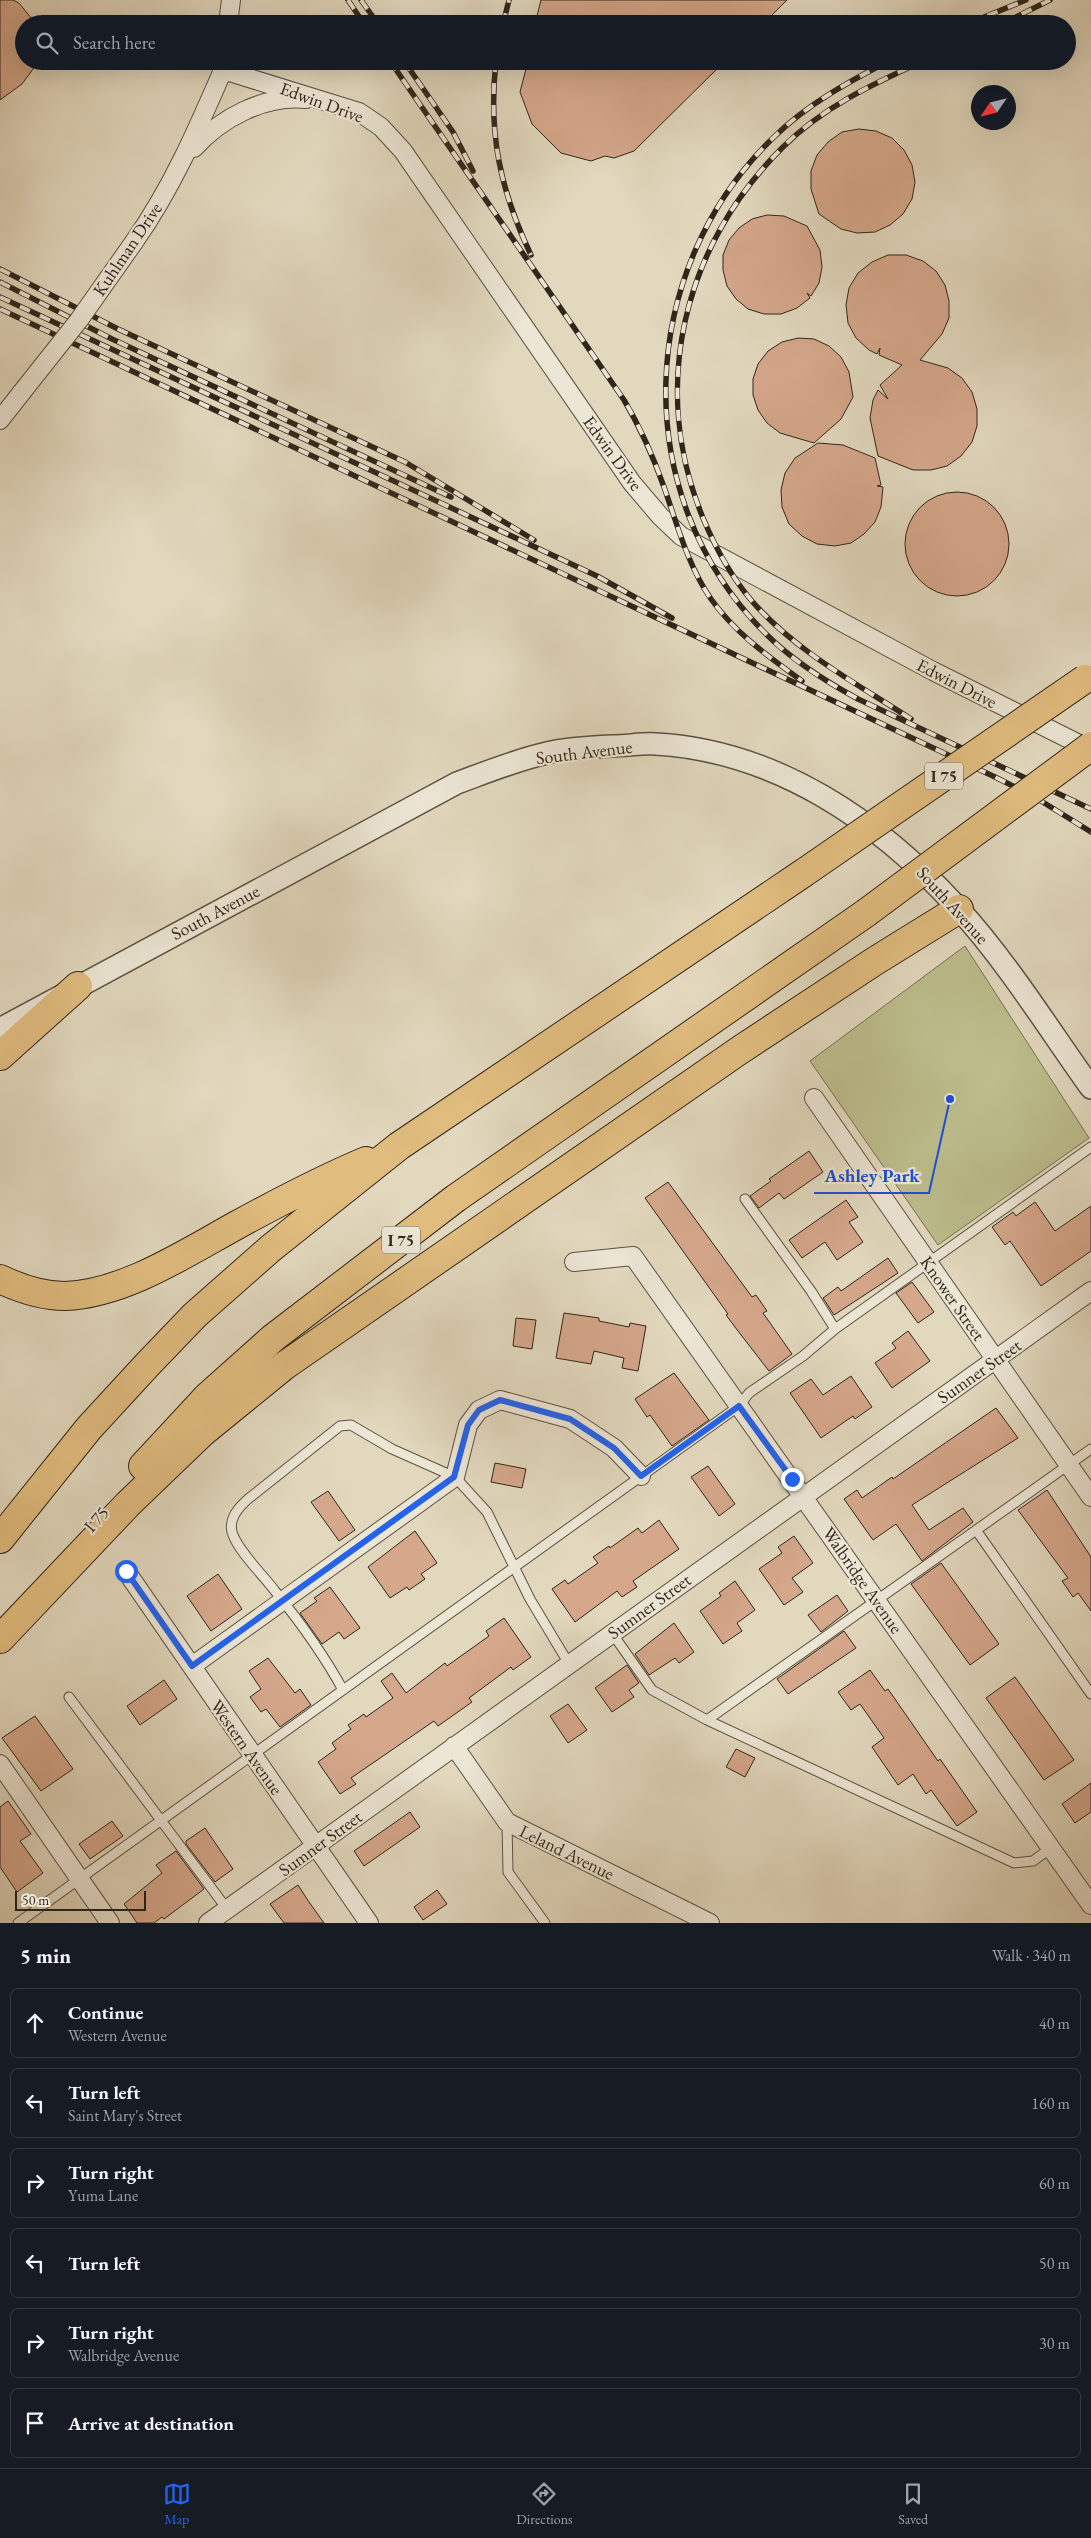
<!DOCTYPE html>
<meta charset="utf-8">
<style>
:root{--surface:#171b24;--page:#242831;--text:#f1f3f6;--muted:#9ea1a6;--line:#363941;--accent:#2563eb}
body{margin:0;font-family:"EB Garamond",serif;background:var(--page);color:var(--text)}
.compass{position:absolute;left:971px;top:85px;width:45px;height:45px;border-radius:50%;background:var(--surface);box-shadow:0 5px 20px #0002;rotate:235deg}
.scale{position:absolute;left:15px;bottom:12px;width:131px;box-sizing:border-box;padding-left:5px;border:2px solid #31261a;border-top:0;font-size:14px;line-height:18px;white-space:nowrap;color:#31261a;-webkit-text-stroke:4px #ece6d5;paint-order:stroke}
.stop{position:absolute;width:15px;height:15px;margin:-11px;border:4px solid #2563eb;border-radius:50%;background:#fff}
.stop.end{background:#2563eb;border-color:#fff;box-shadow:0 1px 5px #0008}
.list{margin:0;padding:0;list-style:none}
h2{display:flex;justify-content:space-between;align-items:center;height:65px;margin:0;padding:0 20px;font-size:21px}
h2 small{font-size:16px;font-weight:400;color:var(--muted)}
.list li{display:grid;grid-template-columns:32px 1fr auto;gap:15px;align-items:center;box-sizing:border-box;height:70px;margin:0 10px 10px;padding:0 10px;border:1px solid var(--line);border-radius:8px}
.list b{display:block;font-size:19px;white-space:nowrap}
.list p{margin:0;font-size:16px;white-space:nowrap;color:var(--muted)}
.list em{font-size:16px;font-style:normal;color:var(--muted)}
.icon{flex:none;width:28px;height:28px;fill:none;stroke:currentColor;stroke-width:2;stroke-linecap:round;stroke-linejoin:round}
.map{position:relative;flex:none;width:1091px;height:1923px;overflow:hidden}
.search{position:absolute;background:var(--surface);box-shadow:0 5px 20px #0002;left:15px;right:15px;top:15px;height:55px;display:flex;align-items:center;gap:12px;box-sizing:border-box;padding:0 18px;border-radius:28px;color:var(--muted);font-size:19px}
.sheet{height:545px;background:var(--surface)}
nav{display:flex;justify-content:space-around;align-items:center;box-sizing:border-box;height:70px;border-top:1px solid var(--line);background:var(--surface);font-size:14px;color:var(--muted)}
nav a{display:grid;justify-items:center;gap:2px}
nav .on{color:var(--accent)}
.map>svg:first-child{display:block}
.green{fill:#bcbc8c;stroke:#767153}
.building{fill:#d5a78b;stroke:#31261a}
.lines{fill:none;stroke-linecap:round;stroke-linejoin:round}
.service-casing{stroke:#5d5243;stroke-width:11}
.minor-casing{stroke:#5d5243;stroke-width:20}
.tertiary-casing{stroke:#5d5243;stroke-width:24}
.motorway-casing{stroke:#31261a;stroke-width:30}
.service{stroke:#ece6d5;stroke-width:9}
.minor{stroke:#ece6d5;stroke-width:18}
.tertiary{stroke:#ece6d5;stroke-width:21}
.motorway{stroke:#e1bc7f;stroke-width:28}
.rail-casing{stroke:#31261a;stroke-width:5.5}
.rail{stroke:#ece6d5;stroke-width:4;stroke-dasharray:11;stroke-linecap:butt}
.minor-bridge-casing{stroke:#5d5243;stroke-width:20;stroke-linecap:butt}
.motorway-bridge-casing{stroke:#31261a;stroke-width:30;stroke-linecap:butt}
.minor-bridge{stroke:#ece6d5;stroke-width:18}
.motorway-bridge{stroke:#e1bc7f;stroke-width:28}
.route{stroke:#2563eb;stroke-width:6}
.labels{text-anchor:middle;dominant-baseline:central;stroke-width:4.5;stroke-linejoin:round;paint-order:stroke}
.shield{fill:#ece6d5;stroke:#696052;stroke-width:1}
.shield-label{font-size:16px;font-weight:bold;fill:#31261a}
.street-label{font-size:18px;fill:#31261a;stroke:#ece6d5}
.leader{fill:none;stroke:#1d4ed8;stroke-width:2}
.callout-dot{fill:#1d4ed8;stroke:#ece6d5;stroke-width:2}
.callout-label{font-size:19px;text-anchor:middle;font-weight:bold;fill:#1d4ed8;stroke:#ece6d5;stroke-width:4.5;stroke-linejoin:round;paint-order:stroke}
</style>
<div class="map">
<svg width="1091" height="1923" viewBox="0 0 1091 1923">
<rect width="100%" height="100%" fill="#e2d8be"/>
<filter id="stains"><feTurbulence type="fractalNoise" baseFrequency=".004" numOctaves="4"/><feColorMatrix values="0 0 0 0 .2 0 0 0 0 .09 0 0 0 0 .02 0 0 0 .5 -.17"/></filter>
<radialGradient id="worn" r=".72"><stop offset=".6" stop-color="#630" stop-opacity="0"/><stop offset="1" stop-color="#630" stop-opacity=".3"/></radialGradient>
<path class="green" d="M965,946L1089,1138L938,1245L810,1061Z"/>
<path class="building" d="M0,0H13L19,3L36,24H24V61H39L22,84L0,100Z
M541,0H787L763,24H535Z
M528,61H725L634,151L614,158L605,156L591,161L561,153L532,124L520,92Z
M859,129L876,131L892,138L904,150L912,165L915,182L912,199L903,214L890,225L875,232L857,233L841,229L819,214L811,189V171L817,155L828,142L842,132Z
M767,215L784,216L807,226L820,250L822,267L819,283L811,296L807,293L810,298L797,308L781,314H764L748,309L736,299L727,286L723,270V255L729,240L739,228L752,219Z
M888,255H906L923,261L936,271L945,285L949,301V318L942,334L920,360L948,368L962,378L972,392L977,409V426L972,442L961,456L947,466L931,470H913L878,456L870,418L873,400L878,390L888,399L880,385L902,365L879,355L880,348L877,354L869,350L856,338L848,323L846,305L849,288L858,273L872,262Z
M798,338L814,339L829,346L841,357L849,372L853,397L841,419L814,443L780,433L767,423L758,410L753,395V379L758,364L768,351L782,342Z
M818,443L843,445L875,458L881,485L877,486L883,487L881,507L875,522L864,534L851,543L835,546L817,544L802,536L789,524L782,507L781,490L785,473L795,458Z
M905 544a52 52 0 1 1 104 0a52 52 0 1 1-104 0Z
M809,1151L823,1172L784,1199L779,1193L759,1208L750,1196L771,1181L769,1179Z
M668,1182L752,1297L756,1295L767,1311L763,1313L792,1354L769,1371L738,1331L726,1315L728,1314L645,1198Z
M846,1200L858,1217L849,1222L863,1242L837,1260L825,1242L802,1258L789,1240Z
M1035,1202L1055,1231L1091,1206V1251L1041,1286L1010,1241L1005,1245L992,1227L1013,1212L1016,1216Z
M888,1258L898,1273L834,1315L823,1298L838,1287L841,1291Z
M912,1282L934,1312L918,1323L896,1293Z
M564,1313L599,1318V1321L629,1327L630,1323L646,1326L638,1371L622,1368L624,1358L594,1351L591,1364L556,1358Z
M516,1318L536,1320L532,1349L513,1346Z
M908,1331L930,1361L892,1388L875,1363L896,1348L892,1343Z
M674,1373L709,1420L672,1446L650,1415L647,1417L635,1399Z
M851,1376L872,1407L855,1419L853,1416L821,1438L790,1393L811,1379L823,1395Z
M996,1408L1018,1438L912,1505L929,1530L963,1508L973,1522L922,1561L896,1524L873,1540L844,1499L857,1490L862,1498L892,1477L893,1479Z
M495,1463L526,1469L522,1488L491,1482Z
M708,1466L735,1504L719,1516L691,1477Z
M1047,1490L1091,1557V1611L1078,1593L1073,1597L1062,1581L1068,1578L1018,1510Z
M328,1491L355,1530L339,1541L311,1502Z
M659,1520L679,1549L633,1581L637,1587L622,1597L617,1591L575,1622L552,1589L565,1580L568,1584L598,1563L593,1557L609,1546L610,1548L638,1528L642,1533Z
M415,1531L437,1563L421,1574L425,1579L409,1590L407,1587L390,1598L368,1567Z
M794,1536L813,1563L792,1578L803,1592L784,1605L759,1569L782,1553L778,1547Z
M941,1563L999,1644L970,1665L911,1584Z
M218,1574L242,1609L211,1631L187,1596Z
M735,1581L755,1610L737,1623L742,1631L723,1644L700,1611L721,1596L719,1593Z
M330,1587L360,1628L344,1639L339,1632L322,1644L300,1613L317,1601L314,1598Z
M837,1595L848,1611L821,1632L808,1615Z
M504,1618L531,1657L513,1670L511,1667L469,1698L472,1702L438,1726L434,1721L351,1778L356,1784L340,1794L318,1762L336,1749L332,1743L351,1729L348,1725L364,1714L366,1717L393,1698L381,1681L392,1673L406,1693L445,1663L447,1666L489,1636L486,1631Z
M674,1623L694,1652L679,1663L675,1658L649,1675L635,1654Z
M844,1631L856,1648L788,1694L777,1679Z
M268,1658L295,1693L300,1689L311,1705L280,1727L266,1709L261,1712L250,1697L261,1689L249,1671Z
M627,1665L639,1683L629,1690L634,1697L612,1712L595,1688Z
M870,1670L885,1691L888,1689L938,1761L940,1759L977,1812L957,1826L931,1790L926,1794L913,1774L898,1785L872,1747L884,1738L860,1704L851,1710L838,1692Z
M1015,1677L1074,1760L1044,1780L986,1698Z
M164,1680L177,1699L140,1725L127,1706Z
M568,1704L587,1730L568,1743L550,1716Z
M35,1716L73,1769L41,1791L2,1738Z
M736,1749L755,1758L745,1777L726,1767Z
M1091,1783V1812L1075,1823L1062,1804Z
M8,1801L31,1834L20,1841L43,1873L17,1892L0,1867V1807Z
M410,1812L420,1827L364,1866L354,1851Z
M112,1821L123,1836L90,1859L79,1844Z
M205,1828L233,1869L215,1882L186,1844V1841Z
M176,1851L204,1889L164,1919L162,1917L154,1923H137L124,1904L162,1873L156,1865Z
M298,1885L309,1902L324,1923H284L270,1904Z
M437,1890L447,1904L423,1920L414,1907Z"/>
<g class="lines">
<g class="service-casing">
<path id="service" d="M745,1199L811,1291L835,1329
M976,1530L1091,1694
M612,1633L652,1690L707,1720L1014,1863L1033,1861L1051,1848
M343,1690C324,1655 300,1622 275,1591C263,1575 240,1553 233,1535C227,1520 238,1508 248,1499L340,1426L351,1425L392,1449L455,1477L487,1512L530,1599L569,1664
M69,1697L227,1909
M707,1720L1091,1449
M507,1822L508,1872L545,1923
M18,1923L739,1406L749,1393L803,1356L835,1329L1091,1147"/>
</g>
<g class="minor-casing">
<path id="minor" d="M228,24L231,0
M223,70L359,112L381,127L403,151L632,483L660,516L681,536L933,671L1091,750
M194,148C221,118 264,95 306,99
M134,242C172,188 197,130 223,70L224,61
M0,420L22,392
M814,1098L1091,1497
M574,1262L633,1256L1091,1905
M126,1571L369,1923
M192,1666L455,1477L468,1425L479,1410L500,1400L570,1419L614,1448L641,1476
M454,1746L507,1822L710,1923
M0,1764L110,1923
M208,1923L1091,1291"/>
</g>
<g class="tertiary-casing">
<path id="tertiary" d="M0,1029L457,783C487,772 516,760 547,753C568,748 591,747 613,746C627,746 642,743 656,744C777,751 880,822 958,908C1008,963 1048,1028 1091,1088"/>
</g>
<g class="motorway-casing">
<path id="motorway" d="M0,1056L78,986
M0,1279C21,1289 42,1296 65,1296C124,1294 186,1253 237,1225C279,1202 321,1180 366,1161
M143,1466L207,1397L273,1338L456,1198L866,913
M0,1539L89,1428L147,1365L195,1315L271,1248L399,1146L802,874
M0,1639L128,1504L203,1432L284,1366L740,1050L875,961L959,909"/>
</g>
<use href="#service" class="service"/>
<use href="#minor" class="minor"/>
<use href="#tertiary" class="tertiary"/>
<use href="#motorway" class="motorway"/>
<g class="rail-casing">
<path id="rail" d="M348,0L364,24
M361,0L378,24
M503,24L509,0
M967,24L1026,0
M1002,24L1050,0
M390,61L624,400C640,427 653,456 664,487C677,524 688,566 711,599C735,633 769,657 802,681
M404,61L453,132L473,171
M496,61C488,133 500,190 531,255
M889,61C848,82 808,104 775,136C635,270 627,496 766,634C793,661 825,681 858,699L1091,809
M0,269L118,329L405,462L534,540
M0,282L112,339L451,497
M0,297L597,576L672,618
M0,309L995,777L1033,796L1091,832
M911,719C856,683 795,651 751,600C731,576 715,547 703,518C649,387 683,246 783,147C823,107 873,84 923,61"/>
</g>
<use href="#rail" class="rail"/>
<g class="minor-bridge-casing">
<path id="minor-bridge" d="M22,392L79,320L134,242"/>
</g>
<g class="motorway-bridge-casing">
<path id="motorway-bridge" d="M802,874L1085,679
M866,913L1091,746"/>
</g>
<use href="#minor-bridge" class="minor-bridge"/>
<use href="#motorway-bridge" class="motorway-bridge"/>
</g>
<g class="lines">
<path class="route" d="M126,1571L192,1666L454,1477L468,1425L479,1410L500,1400L570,1419L614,1448L641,1476L739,1406L792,1479"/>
</g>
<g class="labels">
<g class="shield">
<rect x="925" y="762.5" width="38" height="27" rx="4"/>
<rect x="382" y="1226.5" width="38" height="27" rx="4"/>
</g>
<g class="shield-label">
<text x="944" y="776">I 75</text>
<text x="401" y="1240">I 75</text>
</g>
<g class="street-label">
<text transform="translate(322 102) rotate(20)">Edwin Drive</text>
<text transform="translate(127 249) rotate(-56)">Kuhlman Drive</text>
<text transform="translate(613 453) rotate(54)">Edwin Drive</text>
<text transform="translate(957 683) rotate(27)">Edwin Drive</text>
<text transform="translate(584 752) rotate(-7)">South Avenue</text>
<text transform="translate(953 905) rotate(48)">South Avenue</text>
<text transform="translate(215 912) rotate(-28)">South Avenue</text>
<text transform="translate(953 1298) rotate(55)">Knower Street</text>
<text transform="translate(979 1371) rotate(-35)">Sumner Street</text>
<text transform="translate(96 1519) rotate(-49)">I 75</text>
<text transform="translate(863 1580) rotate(55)">Walbridge Avenue</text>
<text transform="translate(649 1606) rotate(-36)">Sumner Street</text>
<text transform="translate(247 1747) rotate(55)">Western Avenue</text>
<text transform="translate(320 1843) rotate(-36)">Sumner Street</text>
<text transform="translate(567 1852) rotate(26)">Leland Avenue</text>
</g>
</g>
<path class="leader" d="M950 1099L929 1193H814"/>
<circle class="callout-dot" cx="950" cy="1099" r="5"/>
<g class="callout-label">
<text x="872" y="1182">Ashley Park</text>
</g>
<rect width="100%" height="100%" filter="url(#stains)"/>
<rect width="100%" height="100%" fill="url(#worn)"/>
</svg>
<svg class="compass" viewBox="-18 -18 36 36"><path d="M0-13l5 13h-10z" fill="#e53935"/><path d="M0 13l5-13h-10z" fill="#9ea1a6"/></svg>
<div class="scale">50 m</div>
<div class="stop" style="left:126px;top:1571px"></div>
<div class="stop end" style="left:792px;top:1479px"></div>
<div class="search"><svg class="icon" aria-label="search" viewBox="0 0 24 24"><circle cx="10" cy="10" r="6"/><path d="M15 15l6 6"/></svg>Search here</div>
</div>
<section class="sheet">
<h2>5 min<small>Walk · 340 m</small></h2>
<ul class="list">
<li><svg class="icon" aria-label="ahead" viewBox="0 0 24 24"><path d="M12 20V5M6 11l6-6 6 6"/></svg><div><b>Continue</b><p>Western Avenue</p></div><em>40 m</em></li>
<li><svg class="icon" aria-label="left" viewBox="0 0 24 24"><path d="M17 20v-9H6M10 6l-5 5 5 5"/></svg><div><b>Turn left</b><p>Saint Mary's Street</p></div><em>160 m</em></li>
<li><svg class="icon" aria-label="right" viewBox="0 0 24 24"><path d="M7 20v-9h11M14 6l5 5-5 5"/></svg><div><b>Turn right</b><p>Yuma Lane</p></div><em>60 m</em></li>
<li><svg class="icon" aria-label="left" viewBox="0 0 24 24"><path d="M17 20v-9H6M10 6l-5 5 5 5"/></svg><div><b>Turn left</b></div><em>50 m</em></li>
<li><svg class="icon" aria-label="right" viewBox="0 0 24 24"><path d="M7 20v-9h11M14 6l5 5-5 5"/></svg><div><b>Turn right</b><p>Walbridge Avenue</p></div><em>30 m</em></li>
<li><svg class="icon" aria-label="arrive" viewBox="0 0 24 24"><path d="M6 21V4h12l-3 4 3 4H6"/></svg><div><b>Arrive at destination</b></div></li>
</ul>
</section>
<nav>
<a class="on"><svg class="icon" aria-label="map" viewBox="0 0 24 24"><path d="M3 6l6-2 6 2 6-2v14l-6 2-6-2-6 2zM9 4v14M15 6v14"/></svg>Map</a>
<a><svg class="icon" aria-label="directions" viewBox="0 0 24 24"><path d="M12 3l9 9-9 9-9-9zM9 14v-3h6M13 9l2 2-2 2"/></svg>Directions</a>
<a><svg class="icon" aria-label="saved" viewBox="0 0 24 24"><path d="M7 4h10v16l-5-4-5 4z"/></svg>Saved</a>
</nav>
